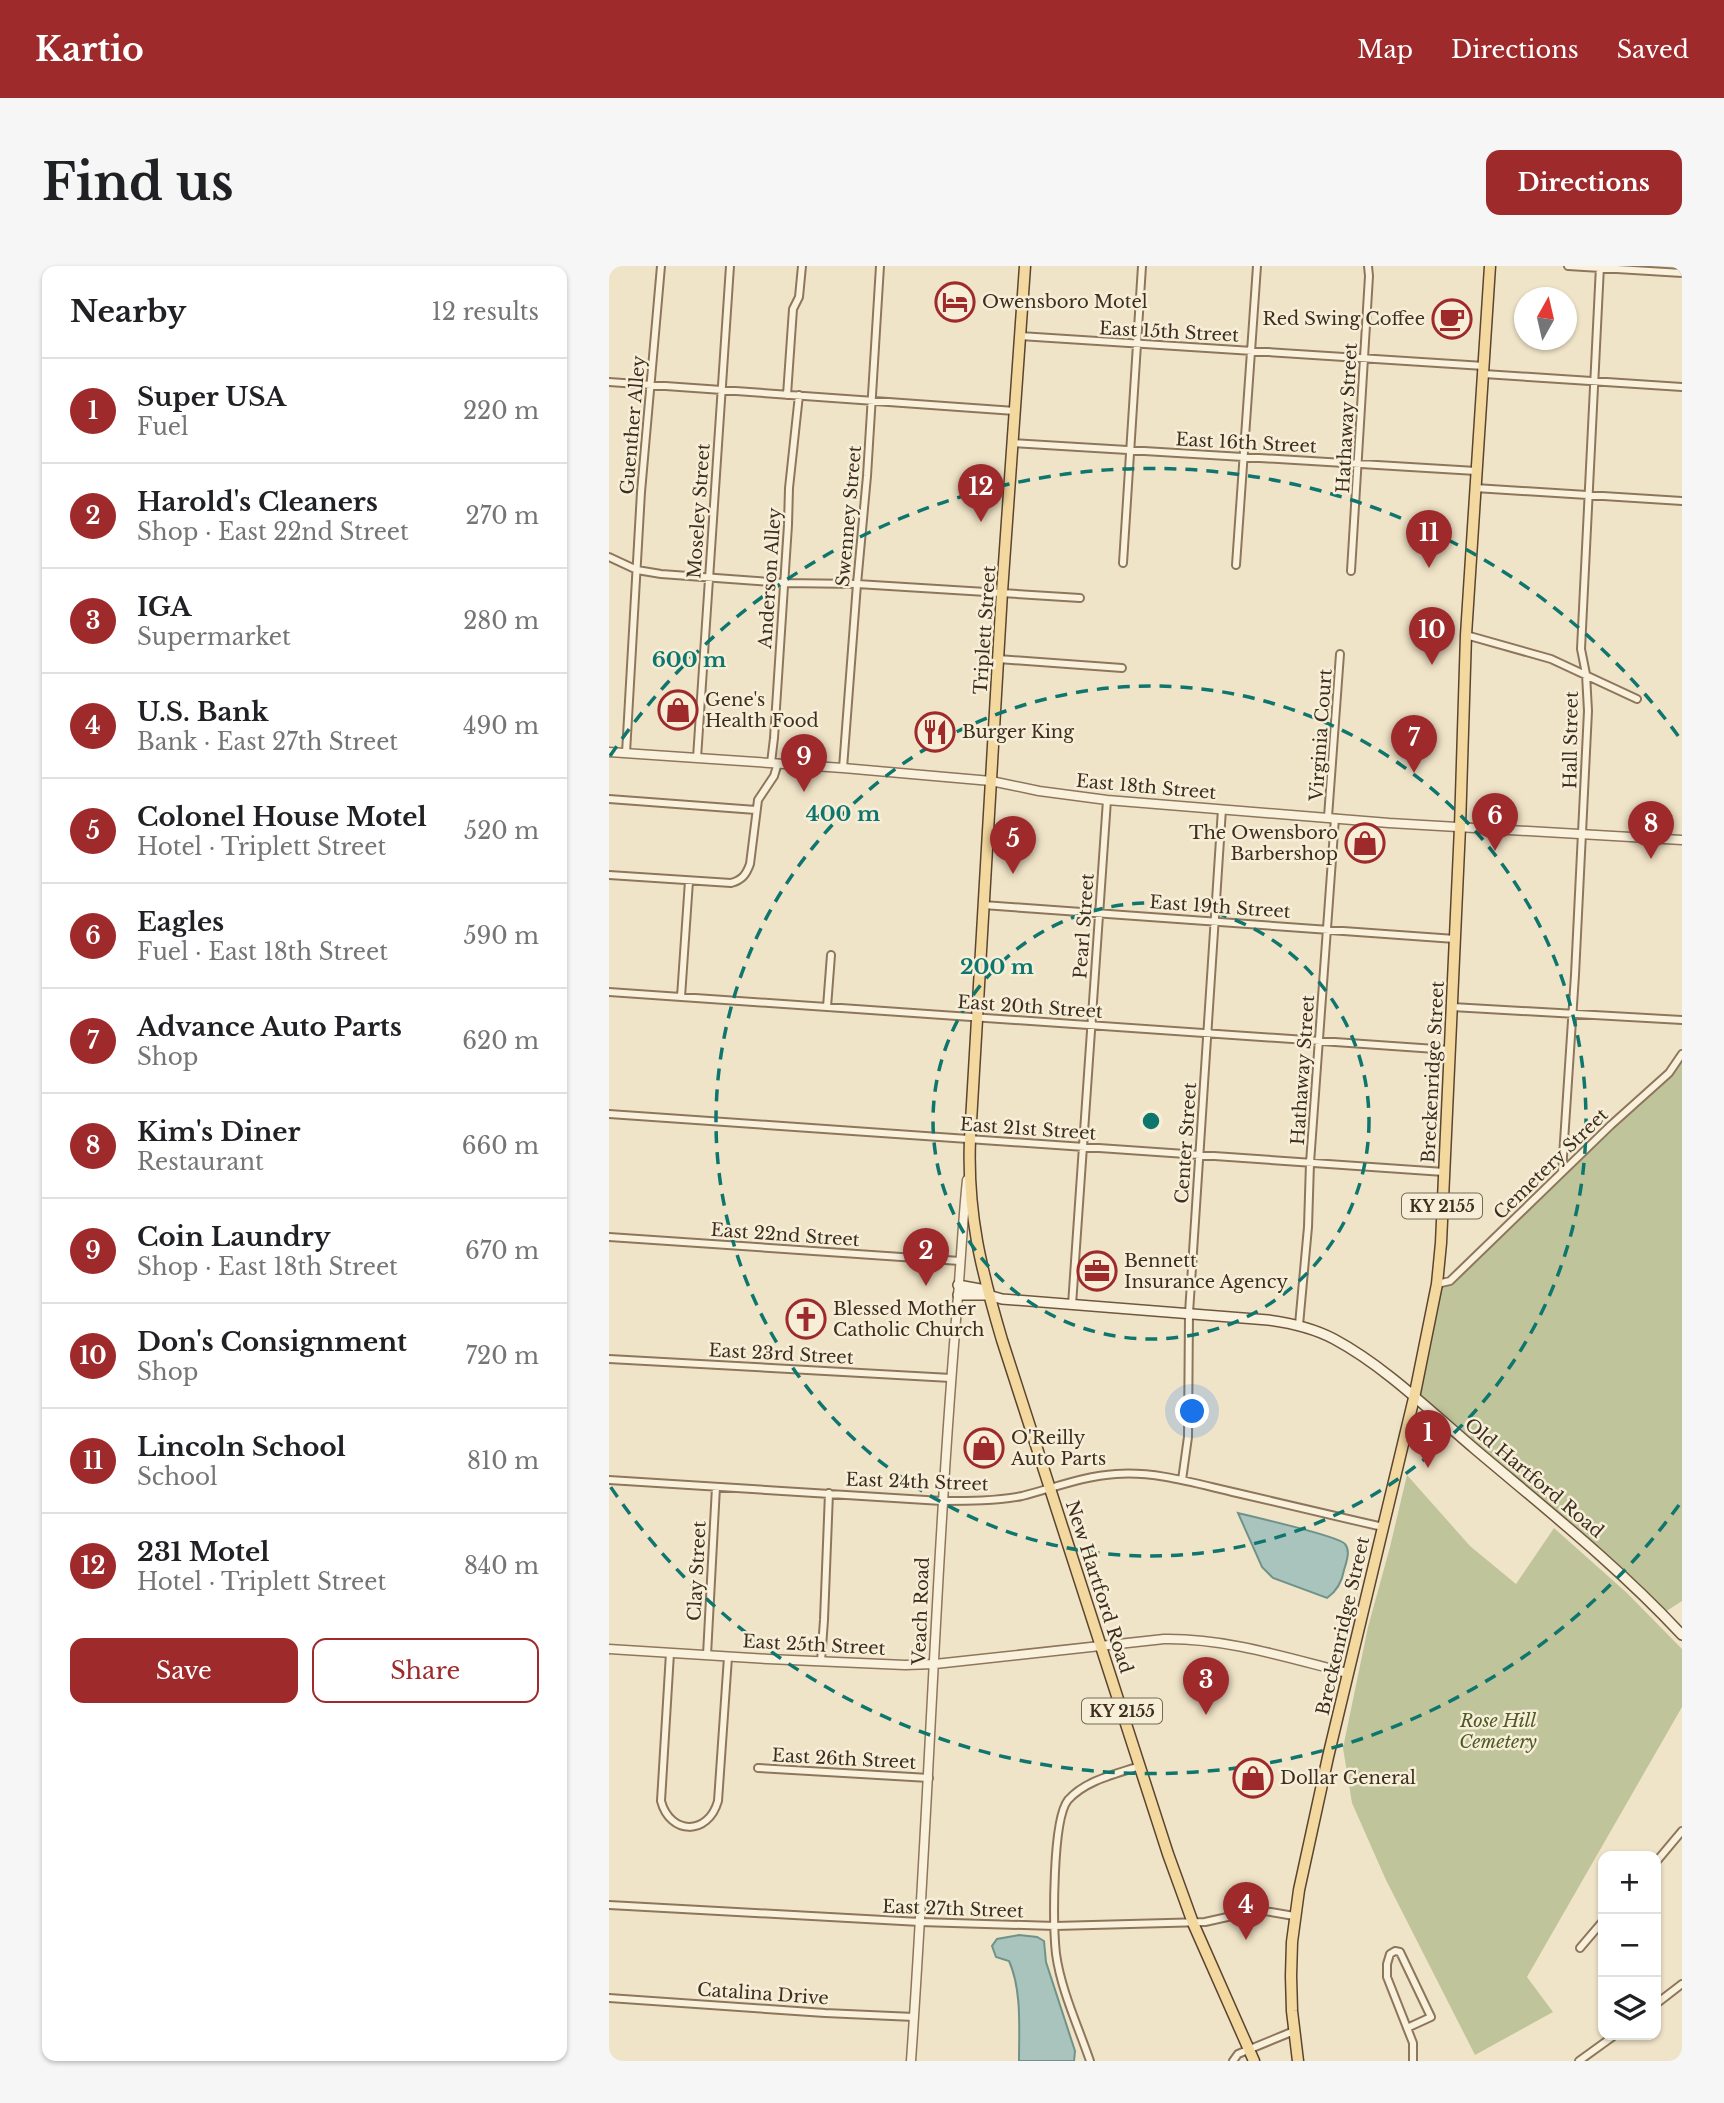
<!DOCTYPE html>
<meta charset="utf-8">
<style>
:root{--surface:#fff;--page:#f6f6f6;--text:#202124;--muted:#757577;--line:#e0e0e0;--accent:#9e2a2b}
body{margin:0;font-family:"Libre Baskerville",serif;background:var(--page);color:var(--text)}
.controls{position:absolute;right:21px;bottom:21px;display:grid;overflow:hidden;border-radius:14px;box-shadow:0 2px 5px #0004}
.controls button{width:63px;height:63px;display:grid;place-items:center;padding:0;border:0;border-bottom:2px solid var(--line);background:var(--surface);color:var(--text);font:35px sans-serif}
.compass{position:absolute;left:905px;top:21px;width:63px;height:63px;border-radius:50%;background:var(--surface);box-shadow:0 2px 5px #0004;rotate:8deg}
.you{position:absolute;left:584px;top:1146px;width:24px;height:24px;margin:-18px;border:5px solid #fff;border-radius:50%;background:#1a73e8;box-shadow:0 0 0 10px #1a73e833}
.badge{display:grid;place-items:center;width:46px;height:46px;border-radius:50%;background:var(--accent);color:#fff;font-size:23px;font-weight:700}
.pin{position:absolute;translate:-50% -58px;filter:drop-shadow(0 2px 4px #0008)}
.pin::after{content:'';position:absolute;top:37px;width:24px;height:21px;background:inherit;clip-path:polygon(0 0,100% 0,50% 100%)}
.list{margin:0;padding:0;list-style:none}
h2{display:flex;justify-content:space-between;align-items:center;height:91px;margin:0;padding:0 28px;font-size:30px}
h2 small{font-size:23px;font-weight:400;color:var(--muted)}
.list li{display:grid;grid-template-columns:46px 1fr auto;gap:21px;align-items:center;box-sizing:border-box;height:105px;padding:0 28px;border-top:2px solid var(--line)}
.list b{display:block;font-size:26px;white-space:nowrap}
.list p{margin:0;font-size:23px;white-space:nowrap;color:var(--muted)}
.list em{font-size:23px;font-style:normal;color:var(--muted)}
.actions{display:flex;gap:14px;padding:21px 28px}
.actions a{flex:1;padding:16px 0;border:2px solid var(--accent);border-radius:14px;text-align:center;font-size:24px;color:var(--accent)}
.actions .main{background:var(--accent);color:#fff}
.icon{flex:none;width:38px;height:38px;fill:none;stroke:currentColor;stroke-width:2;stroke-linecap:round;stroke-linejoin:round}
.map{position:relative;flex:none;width:1073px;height:1795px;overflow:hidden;border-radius:14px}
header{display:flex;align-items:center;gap:42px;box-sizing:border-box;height:98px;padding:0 35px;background:var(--accent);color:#fff}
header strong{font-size:33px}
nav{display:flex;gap:38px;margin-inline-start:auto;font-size:24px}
.intro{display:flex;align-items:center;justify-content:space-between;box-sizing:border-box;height:168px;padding:0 42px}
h1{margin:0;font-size:49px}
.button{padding:18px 32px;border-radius:14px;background:var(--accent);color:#fff;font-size:24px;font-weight:700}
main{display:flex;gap:42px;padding:0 42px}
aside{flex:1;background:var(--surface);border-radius:14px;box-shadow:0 2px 5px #0004}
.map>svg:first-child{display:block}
.cemetery{fill:#bfc49a}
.water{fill:#a9c4bc;stroke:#6f938a;stroke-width:2}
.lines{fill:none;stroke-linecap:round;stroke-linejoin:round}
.minor-casing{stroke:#8d765c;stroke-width:10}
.tertiary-casing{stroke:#8d765c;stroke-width:11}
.secondary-casing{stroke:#6f573f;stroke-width:12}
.primary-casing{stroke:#5b4430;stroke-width:13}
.minor{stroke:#faf1dc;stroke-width:6}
.tertiary{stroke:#faf1dc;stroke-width:8}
.secondary{stroke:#faf1dc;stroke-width:9}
.primary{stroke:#f3d9a0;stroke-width:10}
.ring{fill:none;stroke:#0f766e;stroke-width:3.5;stroke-dasharray:12 9}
.labels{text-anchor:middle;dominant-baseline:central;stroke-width:5;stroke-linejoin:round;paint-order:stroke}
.shield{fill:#f7eed8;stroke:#756857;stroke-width:2}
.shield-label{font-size:16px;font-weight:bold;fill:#3d2e20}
.poi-label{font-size:18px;fill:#3d2e20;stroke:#f7eed8;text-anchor:start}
.street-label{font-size:18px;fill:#3d2e20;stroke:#f7eed8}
.park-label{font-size:18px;font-style:italic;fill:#4d5a26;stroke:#f7eed8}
.centre{fill:#0f766e;stroke:#f7eed8;stroke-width:3.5}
.ring-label{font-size:21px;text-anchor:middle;font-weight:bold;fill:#0f766e;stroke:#f7eed8;stroke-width:5;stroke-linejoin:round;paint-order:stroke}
</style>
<header>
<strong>Kartio</strong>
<nav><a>Map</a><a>Directions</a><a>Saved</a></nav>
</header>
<div class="intro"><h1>Find us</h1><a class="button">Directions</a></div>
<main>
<aside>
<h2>Nearby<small>12 results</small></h2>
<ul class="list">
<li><span class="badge">1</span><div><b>Super USA</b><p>Fuel</p></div><em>220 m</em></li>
<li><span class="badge">2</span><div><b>Harold's Cleaners</b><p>Shop · East 22nd Street</p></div><em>270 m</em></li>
<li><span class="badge">3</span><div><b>IGA</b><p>Supermarket</p></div><em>280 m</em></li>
<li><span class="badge">4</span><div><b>U.S. Bank</b><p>Bank · East 27th Street</p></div><em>490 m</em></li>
<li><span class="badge">5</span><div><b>Colonel House Motel</b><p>Hotel · Triplett Street</p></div><em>520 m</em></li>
<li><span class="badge">6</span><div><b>Eagles</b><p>Fuel · East 18th Street</p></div><em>590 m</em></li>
<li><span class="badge">7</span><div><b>Advance Auto Parts</b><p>Shop</p></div><em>620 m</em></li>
<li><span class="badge">8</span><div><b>Kim's Diner</b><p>Restaurant</p></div><em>660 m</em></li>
<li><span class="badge">9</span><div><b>Coin Laundry</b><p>Shop · East 18th Street</p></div><em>670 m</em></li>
<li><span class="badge">10</span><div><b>Don's Consignment</b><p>Shop</p></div><em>720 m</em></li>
<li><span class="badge">11</span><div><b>Lincoln School</b><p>School</p></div><em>810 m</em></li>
<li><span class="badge">12</span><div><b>231 Motel</b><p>Hotel · Triplett Street</p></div><em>840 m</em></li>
</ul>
<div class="actions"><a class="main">Save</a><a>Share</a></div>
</aside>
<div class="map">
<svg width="1073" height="1795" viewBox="0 0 1073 1795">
<rect width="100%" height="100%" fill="#f0e4c8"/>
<path class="cemetery" d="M1073,790V1335L1053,1348L805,1132L828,1018L841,1015Z
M798,1209L861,1280L907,1318L945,1262L1018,1327L1073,1383V1441L918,1711L944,1746L866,1789L777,1614L743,1537L734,1482L759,1361L781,1281Z"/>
<path class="water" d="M629,1247C645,1251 730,1270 736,1278C742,1285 737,1297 735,1304C733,1316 728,1325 718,1332L664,1312L653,1301Z
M410,1669L428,1671L435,1675L437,1696L466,1785L465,1795H410C410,1763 413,1724 400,1695L387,1691L383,1680L388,1673Z"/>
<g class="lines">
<g class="minor-casing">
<path id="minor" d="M959,0L1073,7
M411,70L875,100
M875,108L1073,121
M0,116L406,145
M178,129L184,43L190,31L193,0
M404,177L867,205
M866,222L1073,235
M0,291L28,304L52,308L175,317L248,318L471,332
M514,297L533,0
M627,299L648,0
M742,305L760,10L759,0
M857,369L942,393L1028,433
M389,393L513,402
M17,487L32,226L52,0
M88,492L121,0
M162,497L165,472L179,259L180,222L190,129
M234,502L248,318L258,210L271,0
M0,533L147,544
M719,551L731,388
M0,609L122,617C133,614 137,609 141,598L149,534L165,510L169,497
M374,639L846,673
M0,726L841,784
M72,731L80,615
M218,741L222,689
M843,741L1073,754
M0,848L835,906
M953,906L966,709L979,445L977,408L972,383L991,0
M0,971L351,995
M828,1018L841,1015L1002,859L1060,807L1073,788
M463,1039L498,534
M690,1059L699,961L701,897L726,552
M0,1093L342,1112
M0,1214L333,1235C360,1235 387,1235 413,1230C445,1222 474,1210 507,1208C548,1205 588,1218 628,1227C676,1238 725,1250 774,1261
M573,1214L579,1171L580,1047L613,543
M61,1387L52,1535C61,1569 99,1570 109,1535L119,1391
M98,1389L107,1221
M212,1395L215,1354L220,1227
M149,1502L320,1512
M1047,1596L1073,1565
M0,1639L311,1656L446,1660L596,1656L650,1644L685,1650
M971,1682L994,1655
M0,1732L216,1747L305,1751
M1047,1738L1073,1718
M798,1762L822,1751L791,1686L786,1685L781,1688L778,1698V1711L804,1777V1795
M481,1795C469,1760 452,1724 447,1688C444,1660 443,1554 459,1534C477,1514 507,1508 531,1500
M624,1795L629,1788L685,1765
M970,1795L1006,1769"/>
</g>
<g class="tertiary-casing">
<path id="tertiary" d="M0,486L234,502L382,515L430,525L498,534L780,557L1073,574
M0,1383L159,1393L296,1399L326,1398L555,1373C618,1372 679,1392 739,1407
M302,1795C320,1540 327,1285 349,1030C352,991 354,953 358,914"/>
</g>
<g class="secondary-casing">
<path id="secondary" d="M349,1019L371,1023L379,1029L393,1033L659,1054C682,1057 704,1062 725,1073C777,1101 822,1146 867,1184C938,1244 1010,1301 1073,1369
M349,1029H379"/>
</g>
<g class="primary-casing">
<path id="primary" d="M416,0L393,326L361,873C358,948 372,1003 393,1074L559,1588L584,1657L645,1795
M689,1795L683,1745L682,1710L683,1676L690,1624L719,1491L805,1132L828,1018L832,977L851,561L857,369L881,0"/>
</g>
<use href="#minor" class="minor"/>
<use href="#tertiary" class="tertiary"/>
<use href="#secondary" class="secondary"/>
<use href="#primary" class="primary"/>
</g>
<g class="ring">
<circle cx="542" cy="855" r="218"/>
<circle cx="542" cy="855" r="435"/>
<path d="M1070 1239A653 653 0 0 1 1 1220M1 490A653 653 0 0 1 1070 471"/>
</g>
<defs>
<g id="hotel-ring" transform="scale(2.0125)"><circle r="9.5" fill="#f7eed8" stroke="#9e2a2b" stroke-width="1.5"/><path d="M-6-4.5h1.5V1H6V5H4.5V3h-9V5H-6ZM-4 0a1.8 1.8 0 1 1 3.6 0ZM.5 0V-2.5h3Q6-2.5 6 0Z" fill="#9e2a2b"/></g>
<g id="cafe-ring" transform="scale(2.0125)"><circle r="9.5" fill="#f7eed8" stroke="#9e2a2b" stroke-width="1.5"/><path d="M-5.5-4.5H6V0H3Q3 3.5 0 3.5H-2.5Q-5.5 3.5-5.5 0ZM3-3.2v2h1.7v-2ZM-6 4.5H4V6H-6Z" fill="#9e2a2b"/></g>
<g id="shop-ring" transform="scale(2.0125)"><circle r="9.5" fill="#f7eed8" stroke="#9e2a2b" stroke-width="1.5"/><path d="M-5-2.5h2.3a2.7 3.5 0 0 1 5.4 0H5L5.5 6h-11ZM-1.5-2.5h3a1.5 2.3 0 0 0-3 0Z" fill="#9e2a2b"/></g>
<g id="restaurant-ring" transform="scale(2.0125)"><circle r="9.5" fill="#f7eed8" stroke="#9e2a2b" stroke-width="1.5"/><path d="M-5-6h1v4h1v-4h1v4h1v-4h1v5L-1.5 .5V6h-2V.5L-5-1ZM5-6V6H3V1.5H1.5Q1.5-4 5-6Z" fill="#9e2a2b"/></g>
<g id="office-ring" transform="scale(2.0125)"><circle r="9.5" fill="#f7eed8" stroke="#9e2a2b" stroke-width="1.5"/><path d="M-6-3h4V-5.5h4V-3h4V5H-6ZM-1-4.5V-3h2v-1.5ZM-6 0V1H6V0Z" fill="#9e2a2b"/></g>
<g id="church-ring" transform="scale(2.0125)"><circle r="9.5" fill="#f7eed8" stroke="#9e2a2b" stroke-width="1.5"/><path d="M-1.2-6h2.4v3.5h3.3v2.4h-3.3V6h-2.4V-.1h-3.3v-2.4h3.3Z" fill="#9e2a2b"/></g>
</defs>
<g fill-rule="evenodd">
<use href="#hotel-ring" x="346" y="36"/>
<use href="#cafe-ring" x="843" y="53"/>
<use href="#shop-ring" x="69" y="444"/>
<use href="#restaurant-ring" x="326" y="466"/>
<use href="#shop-ring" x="756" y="577"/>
<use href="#office-ring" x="488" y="1005"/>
<use href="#church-ring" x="197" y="1053"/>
<use href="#shop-ring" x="375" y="1182"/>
<use href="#shop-ring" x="644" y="1512"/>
</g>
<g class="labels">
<g class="shield">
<rect x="793" y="927.5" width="80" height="25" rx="5"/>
<rect x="473" y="1432.5" width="80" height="25" rx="5"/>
</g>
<g class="shield-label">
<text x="833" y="940">KY 2155</text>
<text x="513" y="1445">KY 2155</text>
</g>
<g class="poi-label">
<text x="373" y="36">Owensboro Motel</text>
<text x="816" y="53" text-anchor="end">Red Swing Coffee</text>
<text x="96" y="434">Gene's<tspan x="96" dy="21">Health Food</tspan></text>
<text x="353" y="466">Burger King</text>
<text x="729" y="567" text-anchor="end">The Owensboro<tspan x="729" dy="21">Barbershop</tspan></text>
<text x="515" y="995">Bennett<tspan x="515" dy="21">Insurance Agency</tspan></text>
<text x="224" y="1043">Blessed Mother<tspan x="224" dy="21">Catholic Church</tspan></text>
<text x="402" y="1172">O'Reilly<tspan x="402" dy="21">Auto Parts</tspan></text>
<text x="671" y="1512">Dollar General</text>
</g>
<g class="street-label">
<text transform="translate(560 66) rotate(3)">East 15th Street</text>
<text transform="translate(738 152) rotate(-87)">Hathaway Street</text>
<text transform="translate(24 159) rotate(-85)">Guenther Alley</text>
<text transform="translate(637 177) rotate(3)">East 16th Street</text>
<text transform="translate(90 245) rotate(-86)">Moseley Street</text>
<text transform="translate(240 250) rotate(-85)">Swenney Street</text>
<text transform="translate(161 312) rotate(-86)">Anderson Alley</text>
<text transform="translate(376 364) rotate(-86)">Triplett Street</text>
<text transform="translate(712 469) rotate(-86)">Virginia Court</text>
<text transform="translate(962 474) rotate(-89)">Hall Street</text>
<text transform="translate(537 521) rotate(5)">East 18th Street</text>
<text transform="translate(611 641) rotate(4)">East 19th Street</text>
<text transform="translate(475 660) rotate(-86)">Pearl Street</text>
<text transform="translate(421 741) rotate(4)">East 20th Street</text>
<text transform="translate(694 804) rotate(-86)">Hathaway Street</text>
<text transform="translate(824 806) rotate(-87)">Breckenridge Street</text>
<text transform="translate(419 863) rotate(4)">East 21st Street</text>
<text transform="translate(577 877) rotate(-86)">Center Street</text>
<text transform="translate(942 898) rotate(-44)">Cemetery Street</text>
<text transform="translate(176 969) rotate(4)">East 22nd Street</text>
<text transform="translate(172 1088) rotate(3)">East 23rd Street</text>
<text transform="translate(925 1212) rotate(40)">Old Hartford Road</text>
<text transform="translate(308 1216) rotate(2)">East 24th Street</text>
<text transform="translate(88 1305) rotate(-87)">Clay Street</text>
<text transform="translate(490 1321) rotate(72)">New Hartford Road</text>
<text transform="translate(312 1345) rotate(-88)">Veach Road</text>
<text transform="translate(734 1360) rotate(-77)">Breckenridge Street</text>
<text transform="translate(205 1379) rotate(3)">East 25th Street</text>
<text transform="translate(235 1493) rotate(3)">East 26th Street</text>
<text transform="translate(344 1643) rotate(2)">East 27th Street</text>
<text transform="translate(154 1728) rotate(4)">Catalina Drive</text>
</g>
<g class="park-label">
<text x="889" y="1455">Rose Hill<tspan x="889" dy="21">Cemetery</tspan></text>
</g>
</g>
<circle cx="542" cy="855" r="10" class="centre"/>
<g class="ring-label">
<text x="80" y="401">600 m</text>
<text x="234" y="555">400 m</text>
<text x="388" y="708">200 m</text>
</g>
</svg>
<div class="controls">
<button>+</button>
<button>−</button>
<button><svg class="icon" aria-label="layers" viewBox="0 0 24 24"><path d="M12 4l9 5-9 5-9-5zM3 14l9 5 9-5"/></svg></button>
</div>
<svg class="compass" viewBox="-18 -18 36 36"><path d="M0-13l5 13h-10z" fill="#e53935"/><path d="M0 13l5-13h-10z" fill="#757577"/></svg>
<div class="you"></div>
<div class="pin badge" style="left:819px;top:1202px">1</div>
<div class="pin badge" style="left:317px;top:1020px">2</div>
<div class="pin badge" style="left:597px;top:1449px">3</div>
<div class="pin badge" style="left:637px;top:1674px">4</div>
<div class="pin badge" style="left:404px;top:608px">5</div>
<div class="pin badge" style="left:886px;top:585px">6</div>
<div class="pin badge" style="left:805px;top:507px">7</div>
<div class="pin badge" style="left:1042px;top:593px">8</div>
<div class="pin badge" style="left:195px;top:526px">9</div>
<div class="pin badge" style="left:823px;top:399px">10</div>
<div class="pin badge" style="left:820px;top:302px">11</div>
<div class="pin badge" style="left:372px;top:256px">12</div>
</div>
</main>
